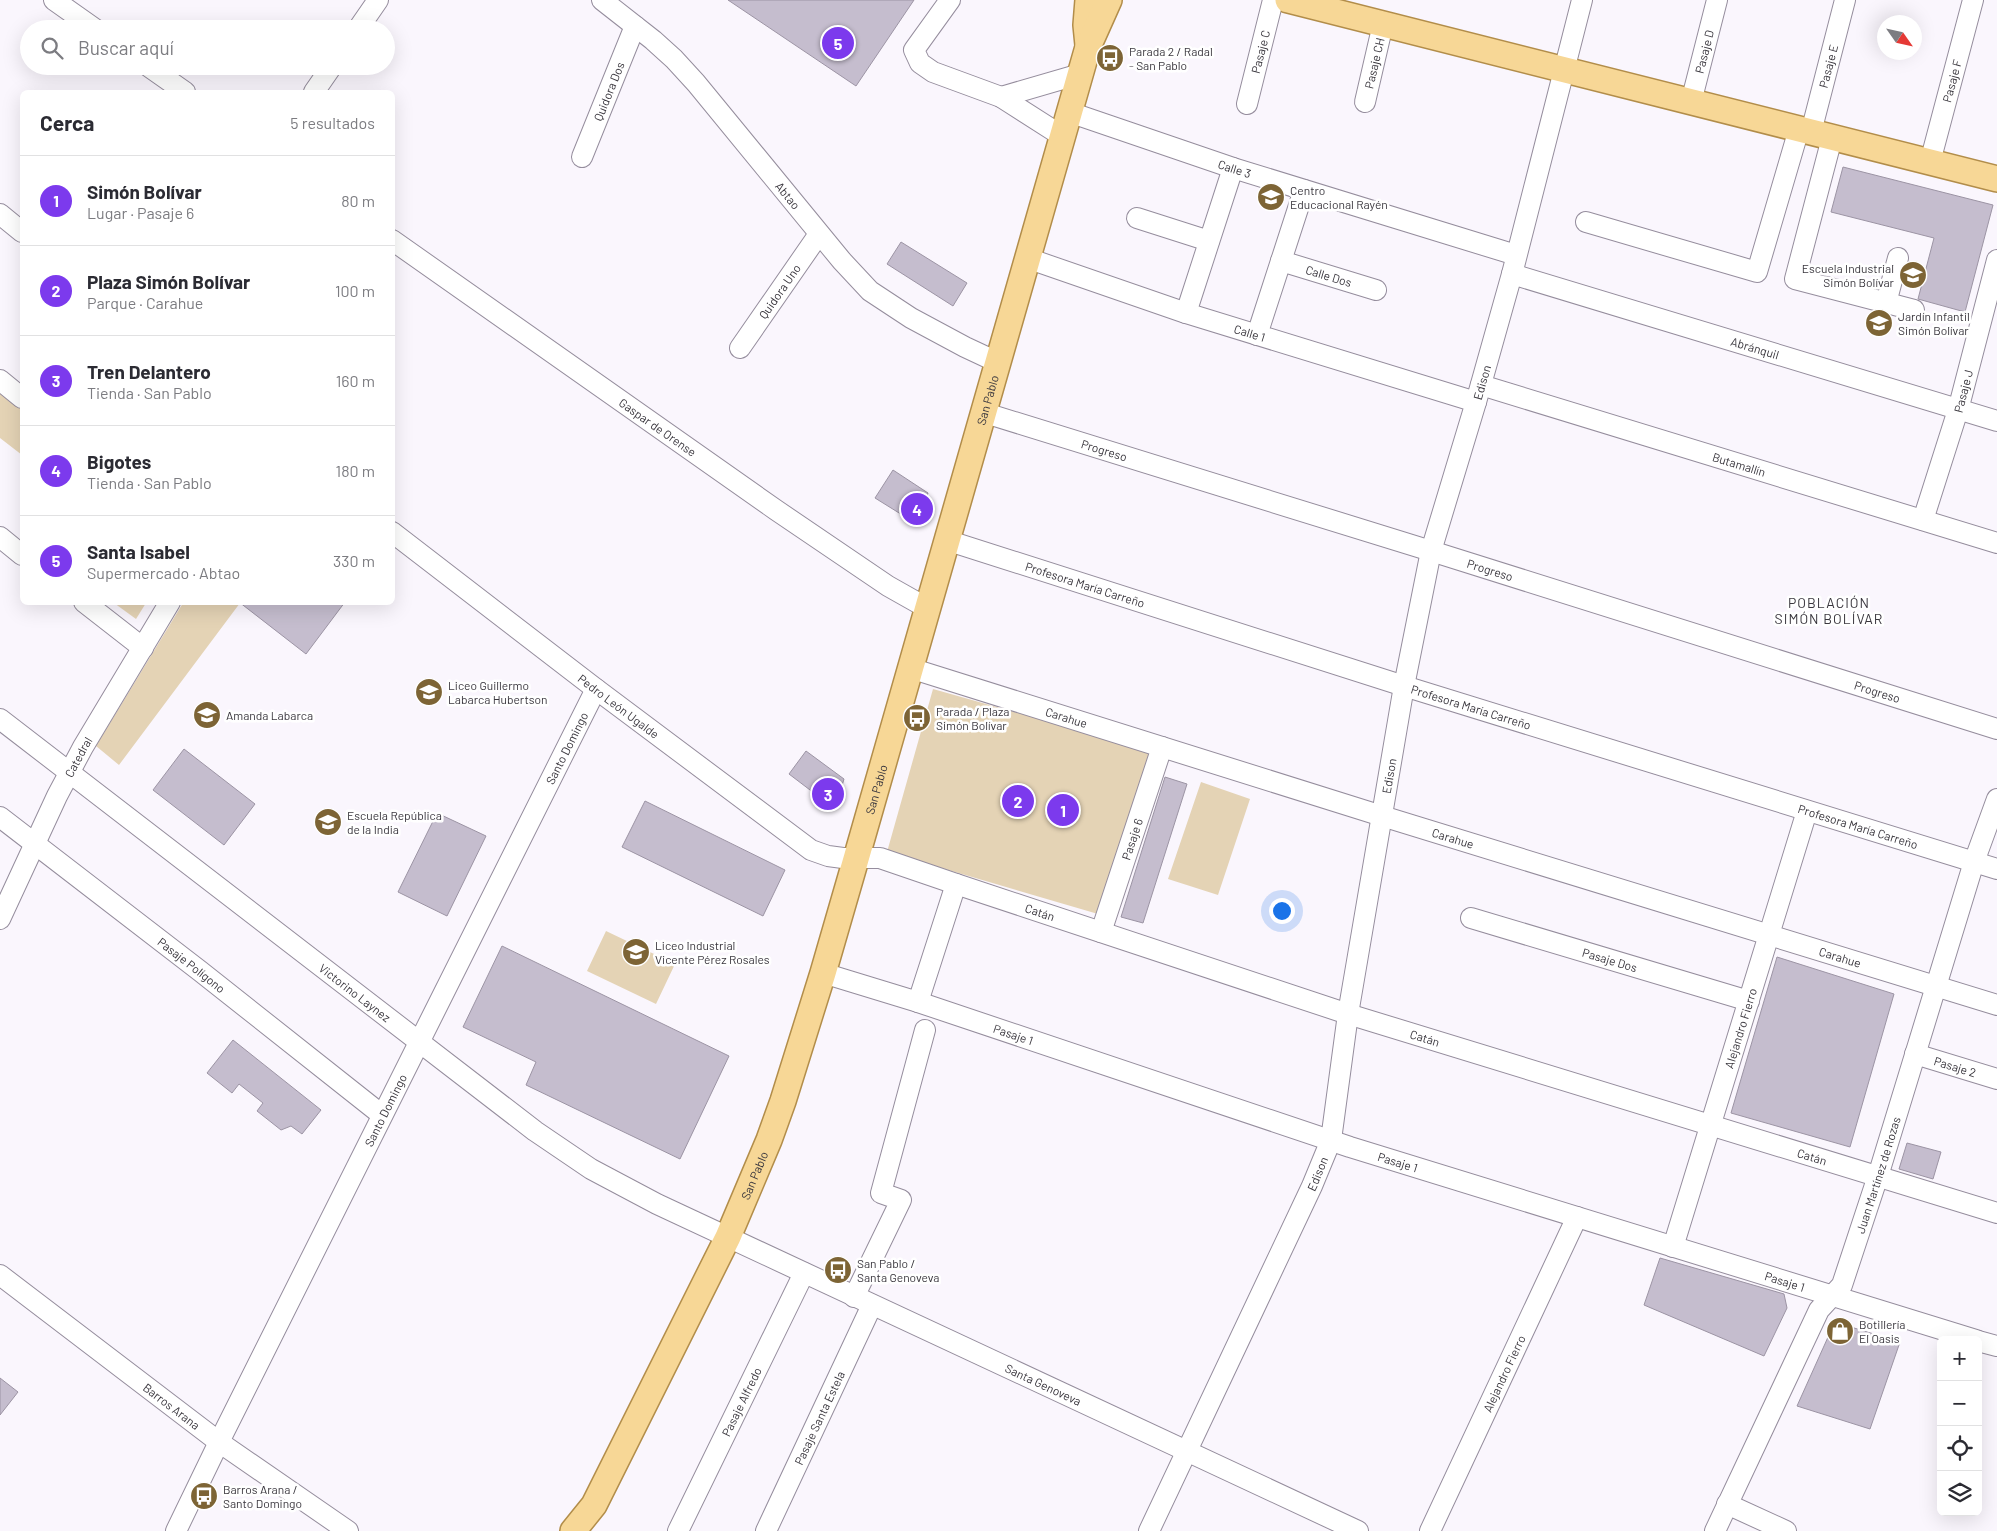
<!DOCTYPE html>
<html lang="es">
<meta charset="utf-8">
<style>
:root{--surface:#fff;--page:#f2f2f3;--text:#2b2b33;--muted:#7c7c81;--line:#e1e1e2;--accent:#7c3aed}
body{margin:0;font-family:Barlow,sans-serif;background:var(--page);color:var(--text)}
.controls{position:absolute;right:15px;bottom:15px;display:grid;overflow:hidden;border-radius:8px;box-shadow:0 5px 20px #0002}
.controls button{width:45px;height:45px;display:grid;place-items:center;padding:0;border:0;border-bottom:1px solid var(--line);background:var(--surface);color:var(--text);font:25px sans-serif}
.compass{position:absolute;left:1877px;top:15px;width:45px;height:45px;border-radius:50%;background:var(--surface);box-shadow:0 5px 20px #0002;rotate:124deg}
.you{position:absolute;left:1281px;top:910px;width:18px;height:18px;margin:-12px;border:4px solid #fff;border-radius:50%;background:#1a73e8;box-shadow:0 0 0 8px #1a73e833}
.badge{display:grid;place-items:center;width:32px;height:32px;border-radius:50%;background:var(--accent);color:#fff;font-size:16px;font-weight:700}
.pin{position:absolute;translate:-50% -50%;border:2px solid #fff;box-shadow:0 1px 5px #0006}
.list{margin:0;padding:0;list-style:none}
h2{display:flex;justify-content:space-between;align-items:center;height:65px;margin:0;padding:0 20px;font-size:21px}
h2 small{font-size:16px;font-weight:400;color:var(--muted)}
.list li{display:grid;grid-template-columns:32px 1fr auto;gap:15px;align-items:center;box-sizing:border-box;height:90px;padding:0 20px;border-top:1px solid var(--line)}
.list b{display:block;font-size:19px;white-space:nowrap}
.list p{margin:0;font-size:16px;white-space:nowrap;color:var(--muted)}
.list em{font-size:16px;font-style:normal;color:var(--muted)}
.icon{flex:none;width:28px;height:28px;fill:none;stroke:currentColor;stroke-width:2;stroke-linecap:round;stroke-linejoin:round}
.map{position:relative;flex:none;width:1997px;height:1531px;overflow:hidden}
.search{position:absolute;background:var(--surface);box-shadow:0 5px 20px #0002;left:20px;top:20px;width:375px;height:55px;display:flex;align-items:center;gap:12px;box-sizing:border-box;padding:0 18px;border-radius:28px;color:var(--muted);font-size:19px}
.panel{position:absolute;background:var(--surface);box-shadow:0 5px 20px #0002;left:20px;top:90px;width:375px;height:515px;border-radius:8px}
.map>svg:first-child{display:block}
.green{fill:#e4d3b5}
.building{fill:#c5bdce;stroke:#9c94a4}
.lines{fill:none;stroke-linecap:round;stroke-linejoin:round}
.minor-casing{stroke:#958d9d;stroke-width:22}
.major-casing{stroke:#b28d4a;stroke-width:28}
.minor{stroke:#fff;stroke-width:20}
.major{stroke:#f7d796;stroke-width:25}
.labels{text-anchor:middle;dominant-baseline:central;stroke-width:5;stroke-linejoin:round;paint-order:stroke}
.poi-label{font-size:12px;fill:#3a373e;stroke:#fff;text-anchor:start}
.street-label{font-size:12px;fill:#3a373e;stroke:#fff}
.neighbourhood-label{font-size:14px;letter-spacing:1px;fill:#3a373e;stroke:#fff}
</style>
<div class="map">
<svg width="1997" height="1531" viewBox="0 0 1997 1531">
<rect width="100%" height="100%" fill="#faf6fd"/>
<path class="green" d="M0,392L22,409V455L0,438Z
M114,603H146L136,619Z
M183,603H240L119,765L96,746Z
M933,689L1150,750L1098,914L887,852Z
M1201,782L1250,799L1218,895L1168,879Z
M606,931L675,964L656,1004L587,971Z"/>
<path class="building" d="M728,0H914L856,86Z
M1843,167L1993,205L1965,312L1918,299L1934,238L1831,212Z
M901,242L967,283L953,306L887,264Z
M893,470L928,493L919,520L912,521L875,498Z
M239,602H345L306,654Z
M184,749L255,804L224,845L153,790Z
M806,751L844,779L835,809L789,774Z
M1165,777L1187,784L1143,923L1121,917Z
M645,801L785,870L763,916L622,847Z
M437,813L486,836L447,916L398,892Z
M502,946L729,1056L680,1159L526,1085L536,1062L463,1027Z
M1777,957L1894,994L1850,1147L1731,1113Z
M233,1040L321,1110L302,1134L291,1126L281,1130L257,1111L263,1103L239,1084L232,1093L207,1073Z
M1907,1143L1941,1152L1933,1179L1899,1169Z
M1660,1258L1784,1294L1787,1308L1764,1356L1644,1305Z
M1841,1324L1900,1342L1870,1429L1797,1406L1833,1326Z
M0,1378L18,1392L0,1415Z"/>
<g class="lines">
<g class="minor-casing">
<g id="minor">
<path d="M54,0L95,29"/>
<path id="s1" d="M602,0L653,40L674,59L696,83L842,261L870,291L911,318L965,347L997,362"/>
<path d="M950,0L914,50L920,63L933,72L1001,97L1062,136"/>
<path d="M358,29L378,0"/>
<path d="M148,66L185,92"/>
<path d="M314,92L332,66"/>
<path d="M1001,97L1080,74"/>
<path id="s2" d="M1365,102L1383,24"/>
<path id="s3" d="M1691,102L1717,0"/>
<path id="s4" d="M1247,104L1273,0"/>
<path id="s5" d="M1069,112L1233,168L1516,255"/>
<path id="s6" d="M1811,132L1845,0"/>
<path d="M1832,138L1795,279L1914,310"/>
<path id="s7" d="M582,157L635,26"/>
<path id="s8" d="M1930,162L1973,0"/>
<path d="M0,214L22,232"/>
<path d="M1137,218L1209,241"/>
<path d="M1586,222L1757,272L1799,129"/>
<path id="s9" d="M392,240L776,510L888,586L927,608"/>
<path id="s10" d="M1027,258L1186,313L1476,402"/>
<path id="s11" d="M1281,261L1376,290"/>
<path id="s12" d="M1512,274L1997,421"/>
<path d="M1886,303L1898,258"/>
<path d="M1186,313L1233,168"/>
<path d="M1257,335L1304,190"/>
<path id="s13" d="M740,348L819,234"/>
<path d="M0,380L22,398"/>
<path id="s14" d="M1481,385L1997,543"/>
<path id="s15" d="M982,412L1431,551L1997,729"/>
<path id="s16" d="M1923,520L1958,410L1997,260"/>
<path id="s17" d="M392,532L596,689L811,850L828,856L843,858H880L956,884L1348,1014L1997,1213"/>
<path d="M0,537L22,555"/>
<path id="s18" d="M946,540L1404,686L1997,869"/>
<path d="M84,602L143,648"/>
<path id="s19" d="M910,668L1382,816L1997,1005"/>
<path id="s20" d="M0,719L535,1131L591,1169L657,1204L1358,1531"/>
<path id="s21" d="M0,817L200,971L382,1115"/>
<path id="s22" d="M1471,918L1749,1001"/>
<path id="s23" d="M0,919L57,796L83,747L170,602"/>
<path id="s24" d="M1101,932L1162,747"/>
<path id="s25" d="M823,973L918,1002L1350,1147L1976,1340"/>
<path d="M918,1002L956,884"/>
<path id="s26" d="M1915,1054L1997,1079"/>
<path id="s27" d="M1673,1247L1807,811"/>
<path id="s28" d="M0,1275L219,1442L348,1531"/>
<path d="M854,1297L901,1200L881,1193L925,1030"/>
<path d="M1978,1341L1997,1346"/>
<path d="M1727,1504L1786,1531"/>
<path id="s29" d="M176,1531L219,1442L596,689"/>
<path id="s30" d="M678,1531L804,1273"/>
<path id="s31" d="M766,1531L872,1305"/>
<path id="s32" d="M1149,1531L1312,1186L1331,1140L1348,1014L1404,686L1431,551L1476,402L1512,274L1582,0"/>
<path id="s33" d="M1430,1531L1577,1217"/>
<path id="s34" d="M1715,1531L1819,1310L1842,1285L1878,1176L1974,862L1997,799"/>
</g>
</g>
<g class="major-casing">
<g id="major">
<path d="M1288,0L1997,179"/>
<path d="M1088,45L1086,25L1088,0"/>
<path id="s35" d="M573,1531L594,1505L728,1237L769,1140L783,1101L823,973L856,859L1088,47L1109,0"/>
</g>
</g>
<use href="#minor" class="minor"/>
<use href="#major" class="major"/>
</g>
<defs>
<g id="bus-disc" transform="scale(1.4375)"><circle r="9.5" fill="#7d6435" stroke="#fff"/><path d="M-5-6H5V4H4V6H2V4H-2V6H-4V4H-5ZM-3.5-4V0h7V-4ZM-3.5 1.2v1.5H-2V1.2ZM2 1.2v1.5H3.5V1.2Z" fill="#fff"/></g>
<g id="school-disc" transform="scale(1.4375)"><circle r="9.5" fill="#7d6435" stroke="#fff"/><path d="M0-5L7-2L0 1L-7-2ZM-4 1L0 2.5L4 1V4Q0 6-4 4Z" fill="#fff"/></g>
<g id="shop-disc" transform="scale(1.4375)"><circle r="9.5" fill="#7d6435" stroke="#fff"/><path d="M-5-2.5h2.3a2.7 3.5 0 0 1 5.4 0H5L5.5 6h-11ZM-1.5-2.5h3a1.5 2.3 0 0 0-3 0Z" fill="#fff"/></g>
</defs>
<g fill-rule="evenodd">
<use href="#bus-disc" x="1110" y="58"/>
<use href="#school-disc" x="1271" y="197"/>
<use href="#school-disc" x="1913" y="275"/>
<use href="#school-disc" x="1879" y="323"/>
<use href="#school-disc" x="429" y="692"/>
<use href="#school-disc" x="207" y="715"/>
<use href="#bus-disc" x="917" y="718"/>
<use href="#school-disc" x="328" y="822"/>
<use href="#school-disc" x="636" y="952"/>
<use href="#bus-disc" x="838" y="1270"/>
<use href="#shop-disc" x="1840" y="1331"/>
<use href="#bus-disc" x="204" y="1496"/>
</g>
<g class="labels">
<g class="poi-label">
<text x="1129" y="51">Parada 2 / Radal<tspan x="1129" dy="14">- San Pablo</tspan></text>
<text x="1290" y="190">Centro<tspan x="1290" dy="14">Educacional Rayén</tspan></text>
<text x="1894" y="268" text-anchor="end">Escuela Industrial<tspan x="1894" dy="14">Simón Bolívar</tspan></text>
<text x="1898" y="316">Jardín Infantil<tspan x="1898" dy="14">Simón Bolívar</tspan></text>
<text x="448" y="685">Liceo Guillermo<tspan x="448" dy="14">Labarca Hubertson</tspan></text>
<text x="936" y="711">Parada / Plaza<tspan x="936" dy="14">Simón Bolívar</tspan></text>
<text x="226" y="715">Amanda Labarca</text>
<text x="347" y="815">Escuela República<tspan x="347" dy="14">de la India</tspan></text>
<text x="655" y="945">Liceo Industrial<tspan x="655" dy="14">Vicente Pérez Rosales</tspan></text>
<text x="857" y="1263">San Pablo /<tspan x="857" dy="14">Santa Genoveva</tspan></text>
<text x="1859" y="1324">Botillería<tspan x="1859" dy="14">El Oasis</tspan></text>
<text x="223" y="1489">Barros Arana /<tspan x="223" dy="14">Santo Domingo</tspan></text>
</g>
<g class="street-label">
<text stroke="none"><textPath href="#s3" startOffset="52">Pasaje D</textPath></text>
<text stroke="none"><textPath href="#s4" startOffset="54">Pasaje C</textPath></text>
<text stroke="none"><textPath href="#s2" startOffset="40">Pasaje CH</textPath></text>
<text stroke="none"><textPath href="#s6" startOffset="68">Pasaje E</textPath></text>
<text stroke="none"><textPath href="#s8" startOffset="84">Pasaje F</textPath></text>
<text stroke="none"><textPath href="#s7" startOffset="71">Quidora Dos</textPath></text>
<text stroke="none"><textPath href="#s5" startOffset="175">Calle 3</textPath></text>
<text stroke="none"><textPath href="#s1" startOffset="271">Abtao</textPath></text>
<text stroke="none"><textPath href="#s11" startOffset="50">Calle Dos</textPath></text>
<text stroke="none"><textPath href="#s13" startOffset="69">Quidora Uno</textPath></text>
<text stroke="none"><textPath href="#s10" startOffset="235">Calle 1</textPath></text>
<text stroke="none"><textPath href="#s12" startOffset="254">Abránquil</textPath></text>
<text stroke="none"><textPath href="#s32" startOffset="1205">Edison</textPath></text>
<text stroke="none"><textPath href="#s16" startOffset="135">Pasaje J</textPath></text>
<text stroke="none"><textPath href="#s35" startOffset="1210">San Pablo</textPath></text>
<text stroke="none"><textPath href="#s9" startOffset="325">Gaspar de Orense</textPath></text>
<text stroke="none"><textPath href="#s15" startOffset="128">Progreso</textPath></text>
<text stroke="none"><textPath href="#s14" startOffset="270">Butamallín</textPath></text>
<text stroke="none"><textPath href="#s15" startOffset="532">Progreso</textPath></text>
<text stroke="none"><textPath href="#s18" startOffset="146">Profesora María Carreño</textPath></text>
<text stroke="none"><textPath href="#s15" startOffset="938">Progreso</textPath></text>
<text stroke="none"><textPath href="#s18" startOffset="551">Profesora María Carreño</textPath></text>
<text stroke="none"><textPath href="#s17" startOffset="286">Pedro León Ugalde</textPath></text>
<text stroke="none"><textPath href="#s19" startOffset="164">Carahue</textPath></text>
<text stroke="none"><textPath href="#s29" startOffset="875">Santo Domingo</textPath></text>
<text stroke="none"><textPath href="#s23" startOffset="180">Catedral</textPath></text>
<text stroke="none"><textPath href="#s32" startOffset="800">Edison</textPath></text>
<text stroke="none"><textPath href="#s35" startOffset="805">San Pablo</textPath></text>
<text stroke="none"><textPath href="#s18" startOffset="956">Profesora María Carreño</textPath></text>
<text stroke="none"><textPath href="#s19" startOffset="569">Carahue</textPath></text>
<text stroke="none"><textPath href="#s24" startOffset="98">Pasaje 6</textPath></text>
<text stroke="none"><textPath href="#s17" startOffset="765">Catán</textPath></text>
<text stroke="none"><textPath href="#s19" startOffset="974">Carahue</textPath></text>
<text stroke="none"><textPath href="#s22" startOffset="145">Pasaje Dos</textPath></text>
<text stroke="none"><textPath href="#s21" startOffset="242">Pasaje Polígono</textPath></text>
<text stroke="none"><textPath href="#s20" startOffset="448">Victorino Laynez</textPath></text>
<text stroke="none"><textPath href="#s27" startOffset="229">Alejandro Fierro</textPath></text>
<text stroke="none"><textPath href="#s25" startOffset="200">Pasaje 1</textPath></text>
<text stroke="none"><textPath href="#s17" startOffset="1170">Catán</textPath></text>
<text stroke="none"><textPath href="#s26" startOffset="42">Pasaje 2</textPath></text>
<text stroke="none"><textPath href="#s29" startOffset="470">Santo Domingo</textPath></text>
<text stroke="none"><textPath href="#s17" startOffset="1575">Catán</textPath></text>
<text stroke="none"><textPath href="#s25" startOffset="605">Pasaje 1</textPath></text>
<text stroke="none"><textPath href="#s32" startOffset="395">Edison</textPath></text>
<text stroke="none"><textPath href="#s35" startOffset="400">San Pablo</textPath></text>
<text stroke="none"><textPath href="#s34" startOffset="394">Juan Martínez de Rozas</textPath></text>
<text stroke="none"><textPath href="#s25" startOffset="1010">Pasaje 1</textPath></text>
<text stroke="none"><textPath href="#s33" startOffset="174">Alejandro Fierro</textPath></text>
<text stroke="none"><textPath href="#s20" startOffset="1244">Santa Genoveva</textPath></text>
<text stroke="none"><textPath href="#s30" startOffset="144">Pasaje Alfredo</textPath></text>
<text stroke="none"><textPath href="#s28" startOffset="216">Barros Arana</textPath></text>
<text stroke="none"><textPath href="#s31" startOffset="125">Pasaje Santa Estela</textPath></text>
</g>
<g class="neighbourhood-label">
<text x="1829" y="602">POBLACIÓN<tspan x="1829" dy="16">SIMÓN BOLÍVAR</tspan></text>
</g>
</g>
</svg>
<div class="controls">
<button>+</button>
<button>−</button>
<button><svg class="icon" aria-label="locate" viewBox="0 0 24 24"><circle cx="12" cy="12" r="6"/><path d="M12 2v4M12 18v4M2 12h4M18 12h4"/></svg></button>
<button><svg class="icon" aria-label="layers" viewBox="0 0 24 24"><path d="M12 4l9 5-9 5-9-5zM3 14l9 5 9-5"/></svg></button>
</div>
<svg class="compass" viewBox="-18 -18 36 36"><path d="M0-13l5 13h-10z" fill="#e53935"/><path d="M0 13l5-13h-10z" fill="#7c7c81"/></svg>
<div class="you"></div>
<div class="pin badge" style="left:1063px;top:810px">1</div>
<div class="pin badge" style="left:1018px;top:801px">2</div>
<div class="pin badge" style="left:828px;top:794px">3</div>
<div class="pin badge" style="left:917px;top:509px">4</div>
<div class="pin badge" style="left:838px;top:43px">5</div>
<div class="search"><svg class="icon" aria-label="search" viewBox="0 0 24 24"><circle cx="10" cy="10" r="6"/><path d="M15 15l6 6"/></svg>Buscar aquí</div>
<section class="panel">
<h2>Cerca<small>5 resultados</small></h2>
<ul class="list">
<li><span class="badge">1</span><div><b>Simón Bolívar</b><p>Lugar · Pasaje 6</p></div><em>80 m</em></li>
<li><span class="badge">2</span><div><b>Plaza Simón Bolívar</b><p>Parque · Carahue</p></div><em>100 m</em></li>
<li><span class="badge">3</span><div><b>Tren Delantero</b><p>Tienda · San Pablo</p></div><em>160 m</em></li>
<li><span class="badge">4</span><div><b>Bigotes</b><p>Tienda · San Pablo</p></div><em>180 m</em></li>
<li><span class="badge">5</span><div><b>Santa Isabel</b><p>Supermercado · Abtao</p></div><em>330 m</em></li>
</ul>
</section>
</div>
